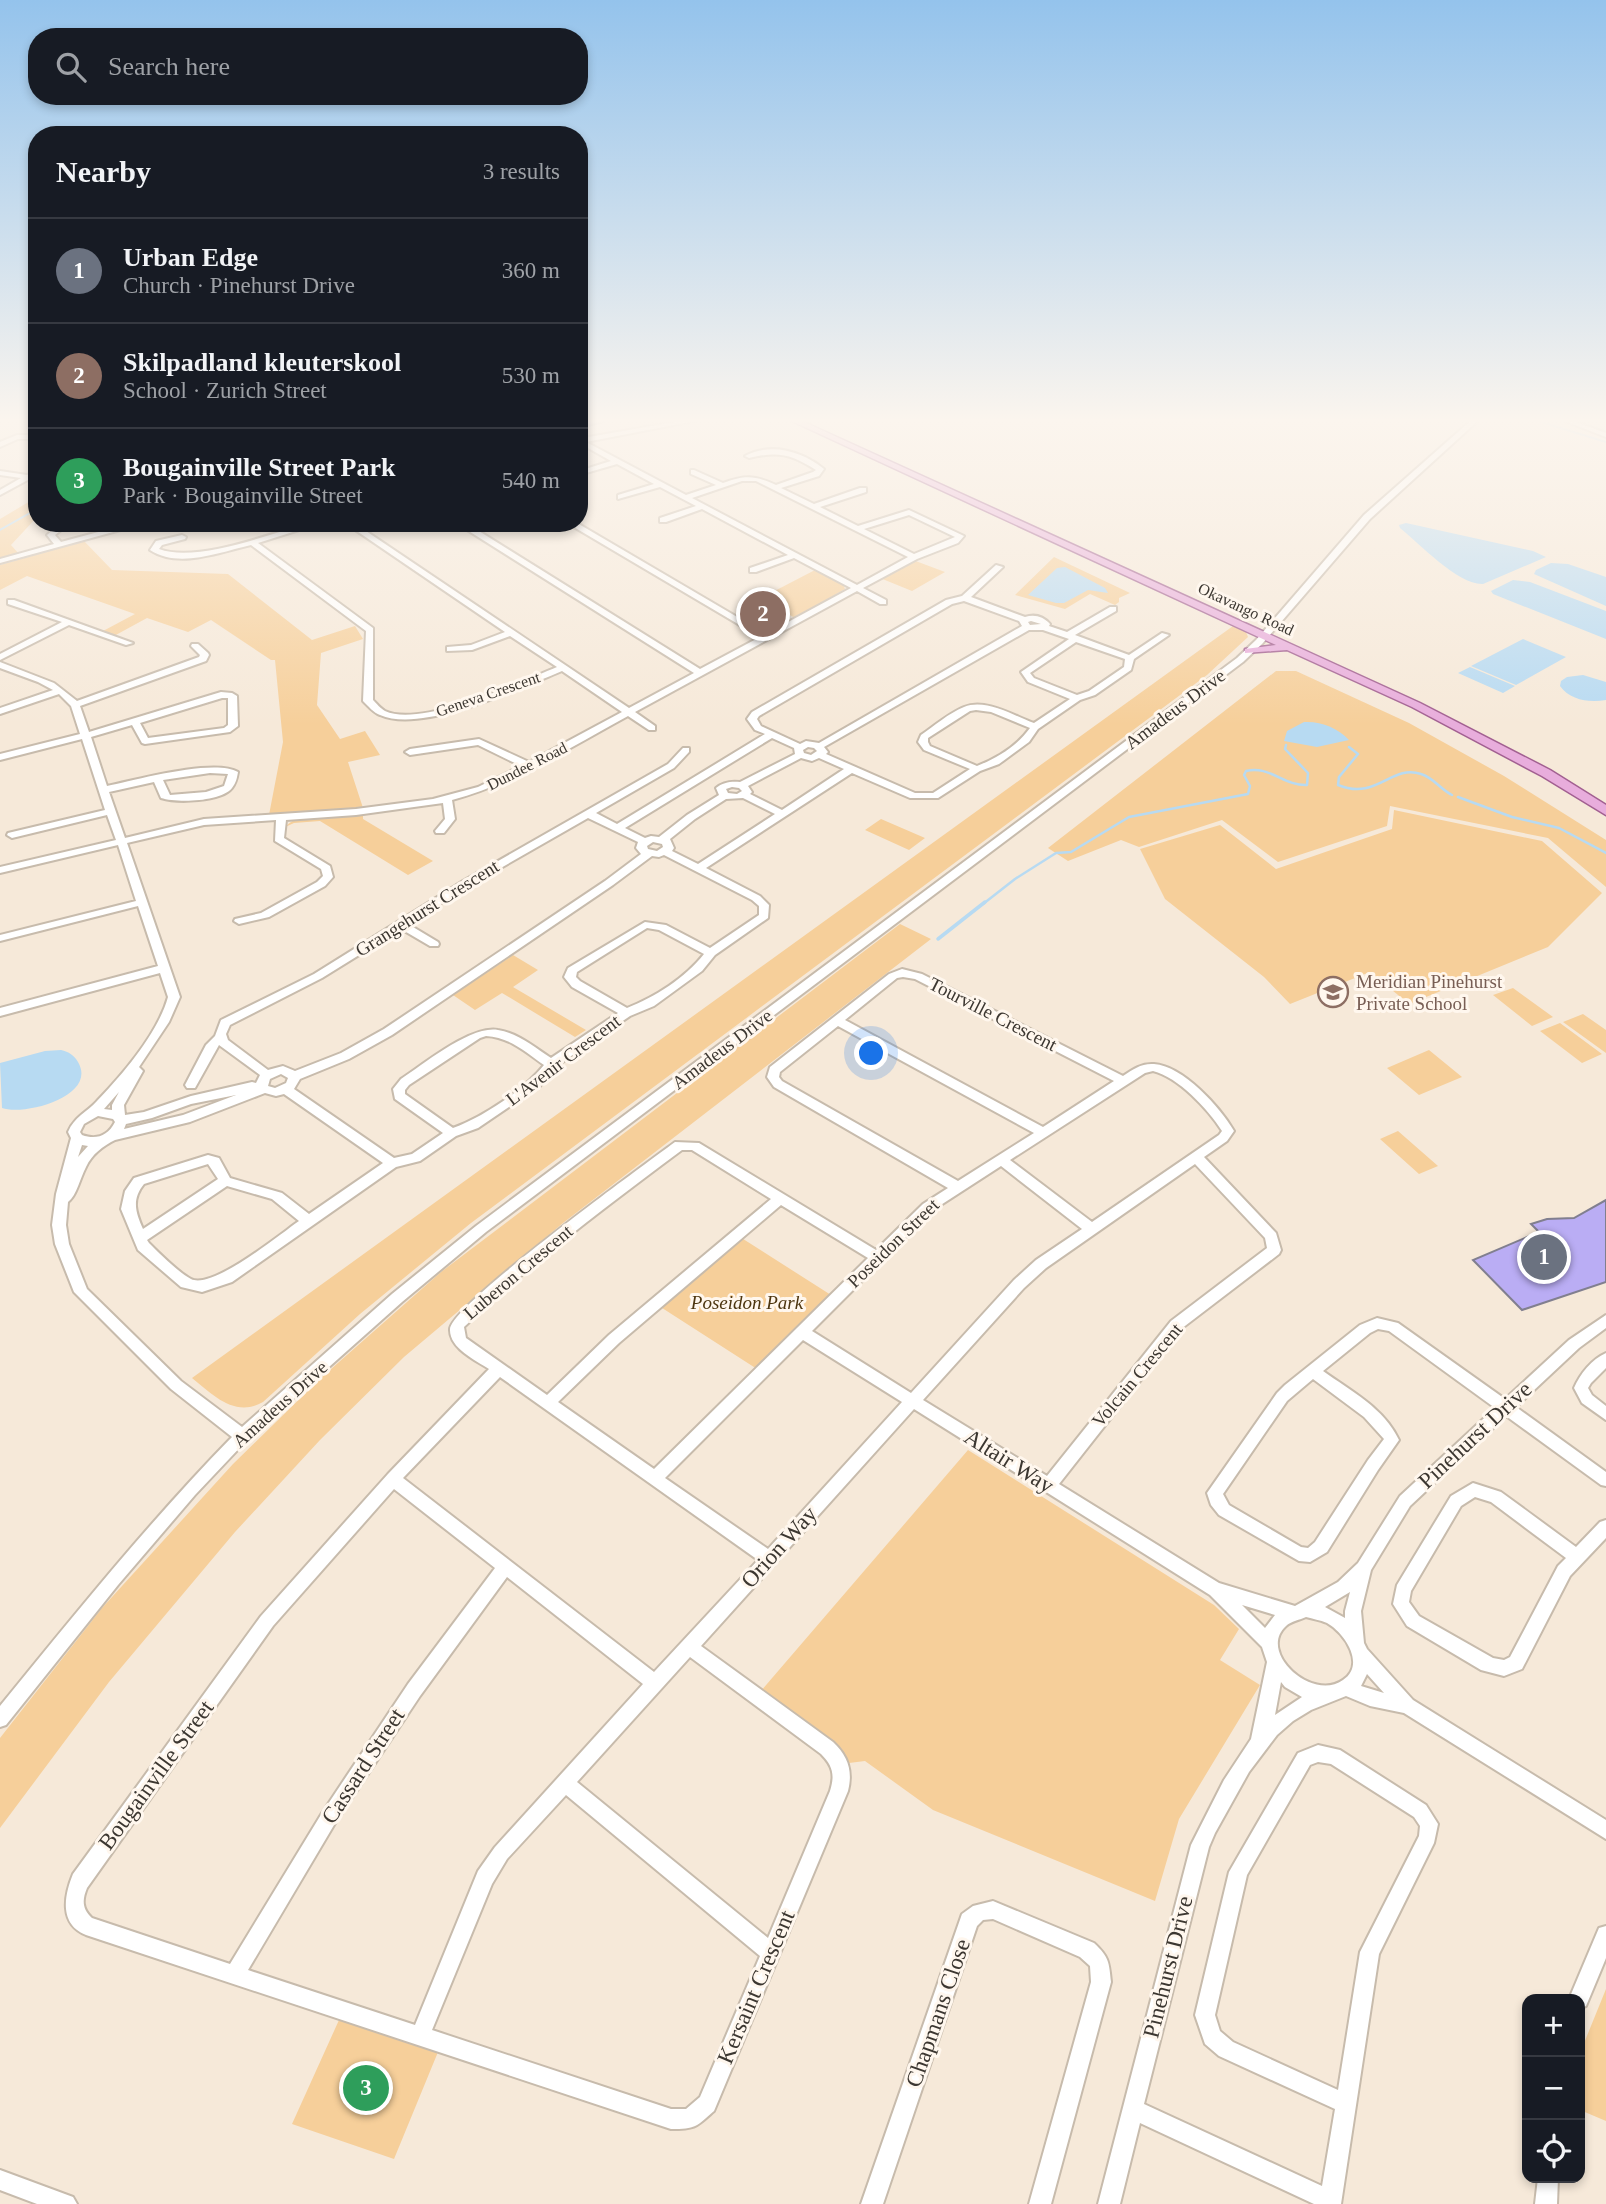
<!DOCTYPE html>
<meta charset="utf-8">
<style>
:root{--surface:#171b24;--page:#242831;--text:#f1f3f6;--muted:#9ea1a6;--line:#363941;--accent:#ea580c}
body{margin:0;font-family:"Times New Roman",serif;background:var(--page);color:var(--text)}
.controls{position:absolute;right:21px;bottom:21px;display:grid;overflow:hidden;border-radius:14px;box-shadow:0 4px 10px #0003}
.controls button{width:63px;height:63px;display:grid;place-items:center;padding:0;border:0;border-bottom:2px solid var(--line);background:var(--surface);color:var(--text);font:35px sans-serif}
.you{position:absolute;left:872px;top:1054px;width:24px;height:24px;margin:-18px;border:5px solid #fff;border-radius:50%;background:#1a73e8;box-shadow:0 0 0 10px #1a73e833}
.badge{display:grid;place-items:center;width:46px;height:46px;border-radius:50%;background:var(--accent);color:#fff;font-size:23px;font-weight:700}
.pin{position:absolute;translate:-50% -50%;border:4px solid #fff;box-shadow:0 2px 7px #0006}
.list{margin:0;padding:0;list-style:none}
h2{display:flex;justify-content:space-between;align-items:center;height:91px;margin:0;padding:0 28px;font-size:30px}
h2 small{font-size:23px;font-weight:400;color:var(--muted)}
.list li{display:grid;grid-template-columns:46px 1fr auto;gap:21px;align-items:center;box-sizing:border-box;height:105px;padding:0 28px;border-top:2px solid var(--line)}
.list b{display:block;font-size:26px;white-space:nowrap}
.list p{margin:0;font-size:23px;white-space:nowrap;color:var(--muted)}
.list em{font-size:23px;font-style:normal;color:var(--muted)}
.icon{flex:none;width:38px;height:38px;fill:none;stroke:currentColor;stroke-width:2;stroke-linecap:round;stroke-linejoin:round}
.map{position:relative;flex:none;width:1606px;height:2204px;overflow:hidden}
.search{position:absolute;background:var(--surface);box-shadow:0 4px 10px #0003;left:28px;top:28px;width:560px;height:77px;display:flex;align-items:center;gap:18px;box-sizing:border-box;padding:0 24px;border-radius:28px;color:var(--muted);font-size:26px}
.panel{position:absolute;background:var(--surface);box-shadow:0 4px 10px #0003;left:28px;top:126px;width:560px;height:406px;border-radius:28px}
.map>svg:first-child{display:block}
.green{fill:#f6cf9a}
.water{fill:#b7daf2}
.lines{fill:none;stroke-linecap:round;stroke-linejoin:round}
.stream-far2{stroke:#b7daf2;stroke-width:2}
.stream-far1{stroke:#b7daf2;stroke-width:2.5}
.stream{stroke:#b7daf2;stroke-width:3.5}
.building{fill:#baadf4;stroke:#817f8f;stroke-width:2}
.minor-casing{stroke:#c7bbac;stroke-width:4}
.major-casing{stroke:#a26091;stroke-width:3}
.minor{fill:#fff;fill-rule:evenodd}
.major{fill:#e8addc;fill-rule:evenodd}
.labels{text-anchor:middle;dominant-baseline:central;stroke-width:6;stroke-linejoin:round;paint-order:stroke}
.far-street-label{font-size:16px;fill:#3c3731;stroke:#fff7ee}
.street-label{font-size:19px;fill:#3c3731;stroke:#fff7ee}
.education-label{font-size:19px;fill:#785e54;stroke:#fff7ee;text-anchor:start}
.park-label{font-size:19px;font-style:italic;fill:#4d350f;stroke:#fff7ee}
.near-street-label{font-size:23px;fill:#3c3731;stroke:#fff7ee}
</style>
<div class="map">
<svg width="1606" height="2204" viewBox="0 0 1606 2204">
<rect width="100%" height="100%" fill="#f6e9d9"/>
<path class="green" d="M37,497V517L11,545L19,554L0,559V519Z
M84,541L112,570L228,574L312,640L355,626L363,639L321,653L317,705L340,739L365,731L380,755L348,762L363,808L269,815L283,742L275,660H271L211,620L188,632L147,618L114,636L103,631L135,614L27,576L0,590V565Z
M1054,557L1130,593L1119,598V602L1115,605L1090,594L1065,609L1015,595Z
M913,560L945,572L912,591L880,578Z
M815,570L843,584L845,589L795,618L761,598Z
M1233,626L1246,632L1248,637L1207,675L471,1223L360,1314L263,1402C235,1418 213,1395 192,1378Z
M1276,671H1296L1409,723L1504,776L1606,840V887L1548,838L1390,806L1387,826L1278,862L1222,820L1139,847L1121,840L1068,861L1048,848Z
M1394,810L1542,841L1602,893L1548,947L1409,1004L1370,972L1290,1004L1264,977L1165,899L1140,849L1220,825L1276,869L1392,829Z
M363,815V819L433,861L408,875L320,821L294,823L283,828L295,819Z
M881,819L925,838L909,850L865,830Z
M900,924L931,939L563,1223L404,1357L320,1440L235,1532L109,1682L0,1828V1738L102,1608L233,1464L322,1377L441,1272Z
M513,955L538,970L513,987L586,1030L575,1037L502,993L475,1010L453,995Z
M1513,988L1553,1017L1532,1026L1493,995Z
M1583,1014L1606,1030V1053L1563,1022Z
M1560,1023L1602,1054L1582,1063L1540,1031Z
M1429,1050L1462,1077L1419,1095L1387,1068Z
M1398,1131L1438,1166L1419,1174L1380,1139Z
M740,1237L831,1295L757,1369L659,1306Z
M968,1450L1214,1605L1239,1629L1220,1660L1260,1685L1179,1819L1155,1901L933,1810L865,1761L849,1763L837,1747L761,1691Z
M1606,1989V2121L1580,2110V2053Z
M339,2020L438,2052L394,2159L292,2124Z"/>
<path class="water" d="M1406,523L1533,551L1546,557L1483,584C1458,585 1420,544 1400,528L1399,525Z
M1551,563L1568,564L1606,577V606L1534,574L1536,570Z
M1065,567L1105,588L1108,593L1088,590L1064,603H1056L1028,595L1057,568Z
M1513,580L1530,582L1606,611V639L1493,594L1491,591Z
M1523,639L1566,657L1516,685L1471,666Z
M1470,667L1515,686L1503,693L1458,673Z
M1583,675L1606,682V700C1589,703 1570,700 1560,686L1561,681L1567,677Z
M1304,722C1321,721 1338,728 1349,740L1317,747L1284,741L1287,731Z
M61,1050C69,1052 74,1055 78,1062C98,1096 25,1116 2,1108L0,1063L45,1051Z"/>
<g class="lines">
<path class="stream-far2" d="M1525,417L1606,442
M0,530L37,509"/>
<path class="stream-far1" d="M1349,747L1358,754L1339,777L1338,785C1377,801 1391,764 1421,774C1434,778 1440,789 1452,795
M1458,797L1512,817L1559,828L1606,853
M983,904L1015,879L1056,853L1071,852L1129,817L1248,794L1250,786L1244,775L1246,771C1269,765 1284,786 1307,785L1308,773L1285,749L1286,745"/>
<path class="stream" d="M938,939L985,902"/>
</g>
<path class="building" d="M579,417H613V419L589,426L579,421Z
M1606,1200V1282L1522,1310L1473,1260L1539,1232L1531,1224L1547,1219L1574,1218Z"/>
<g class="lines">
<g class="minor-casing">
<path id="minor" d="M703,417H715L586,442L686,495L716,485L691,474V470H694L723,483C745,475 754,475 776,485L813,472L816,470C791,454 778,451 749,458L745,456C771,442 802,451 824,469L819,476L781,488L814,504L860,488H866V492L820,507L858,526L909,510L964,536L958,543L917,559L863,588L886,600V604H880L857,591L635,712L655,726V730H649L628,716C571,747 515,783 452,800L455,819L444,833H436L435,831L445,819L443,803L356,815L286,820L284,838L330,866L333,877L325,886L269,917L239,924L234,921L235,919L261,913L317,882L323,876L321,869L275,841L276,820L204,825L127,843L180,997L169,1022L139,1067L143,1071L124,1105L125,1115L144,1112L191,1096L252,1082L256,1083L260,1075L219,1045L195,1088H187L185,1085L206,1045L215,1036L221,1020L314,974L463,881L668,764L683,748H689V752L674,768L596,813L617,824L765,734L755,730L747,719L752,712L946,600L962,596L996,565L1003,567L971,597L1025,617C1034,614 1043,616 1050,624L1049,626L1067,632L1110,607H1116V611L1075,635L1129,655L1162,633L1169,635L1134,659L1131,670L1095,695L1080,700L1038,729L1029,742L999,764L980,771L938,798H910L852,773L706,868L760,896L769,905L768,918L715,955L702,971L654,1006L630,1016L555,1067L540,1086L478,1128L456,1136L420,1161L396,1167L232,1282L202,1292L181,1287L138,1250L121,1209L125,1191L134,1178L208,1155L219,1158L230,1178L282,1193L309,1214L383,1163L284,1094L276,1096L265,1093L190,1122L115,1140C103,1146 92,1154 86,1167C80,1178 77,1195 68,1202L66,1225L69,1244L87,1289L181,1381L242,1427L392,1294L476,1226L1237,658L1256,640L1364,515L1475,417H1482L1370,519L1262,644L1243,662L486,1232L402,1302L247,1440L195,1495L118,1585L6,1725L0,1727V1706C75,1614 149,1522 232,1437L171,1389L74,1292L55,1244L52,1225L56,1194L71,1138L68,1132C74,1117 87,1112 97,1101C123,1074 158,1033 168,997L160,973L0,1016V1008L158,966L138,906L0,941V935L136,901L118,845L0,873V867L116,840L107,815L12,838L7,835L8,833L105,810L82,739L0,760V754L80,734L71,706L59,694L0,714V708L53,690L38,682L0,668V662L54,683L77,701L199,657L200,655L191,646L192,644H198L208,653L209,655L206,661L80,706L89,732L221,692L232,693L237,696L238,726L230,732L145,744L142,743L132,725L91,737L107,786C135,780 215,758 238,772C237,778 236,783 232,788C221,802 177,803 161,798L154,782L109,792L125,838L204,819L356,809L433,799L478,787L521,766L478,745L410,755L405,752L410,749L479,739L529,762L622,712L562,671C521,688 422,734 380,715C374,713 368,706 363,701L366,631L251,545C220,552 179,569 150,550L156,541L182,535L186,537L185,539L162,545L159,549C196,563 270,534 308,523H321L258,543L373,628V700C376,703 381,709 385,711C421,728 520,682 557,667L510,636L472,650L447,651V647L471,645L505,632L345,523H354L629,708L694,673L456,523H466L700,669L760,637L567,523H577L766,634L851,588L794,558L756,572H750V568L788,555L702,509L666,522H660V518L696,506L660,487L618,499V495L654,484L617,464L579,475V471L611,461L581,444L579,435L583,438ZM742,481H756L908,557L857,585L692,498ZM909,515L955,537L914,554L864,529ZM964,601L1019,621L1022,626L819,743L806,741L800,744L761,726L757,719L759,716L952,604ZM1031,621L1041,624L1030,625L1028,622ZM1029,630H1043L1069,639L1021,672L1028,682L1070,699L1034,723C1014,716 986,698 964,707C949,713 934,726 921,735L918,742L924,750L970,769L933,793H915L826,754L828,752L824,747ZM1076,642L1125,659L1124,667L1089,691L1077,695L1034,678L1030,673ZM222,698H228V725L224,728L148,738L140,723ZM976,710L991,712L1030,728C1017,746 997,758 977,766L930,746L928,742V738L970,711ZM772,738L794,748L795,754L740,782C732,781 723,782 716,788L719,795L687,815L659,837L651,836L645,838L625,828ZM808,747L814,748L817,751L811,755L804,753L803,750ZM801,758L812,761L819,758L844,769L782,810L750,794L752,792L748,786ZM210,773L228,774L224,786L206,792L170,795L163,780ZM732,787L739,788L742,791L737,794L728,793L726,789ZM743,798L775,814L698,864L672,851L674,848L670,839L695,819L726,799ZM588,818L638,842L636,848L641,854L605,881L384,1029L341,1053L295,1071L283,1066L268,1070L228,1040L226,1034L230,1025L322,978L401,929L430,946H438L439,944L438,942L408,924L471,885ZM653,842L662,844L663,847L657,851L648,849L647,846ZM664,855L752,900L759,906V915L710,948L666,925L645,922L568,968L564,977L572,987L618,1013L551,1058C534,1047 518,1033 498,1030C471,1025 424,1064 401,1079L393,1089L395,1099L443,1133L412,1154L394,1158L294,1089L300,1079L349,1059L392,1035L613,885L652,856L659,857ZM647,928L659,930L704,954C685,978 655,997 627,1008L580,981L576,977L577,972ZM486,1036C509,1037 526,1052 544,1065C525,1089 483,1117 453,1128L405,1094V1090L409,1085L480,1038ZM281,1074L288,1078L286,1083L275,1088L268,1086L270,1079ZM119,1092L112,1105V1110L104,1109ZM236,1095L183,1115L124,1129L126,1124L152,1118L191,1104ZM98,1116L113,1119L115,1122C108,1136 96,1140 82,1135L80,1132L84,1124ZM82,1145L88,1146L78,1157ZM208,1164L218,1179L143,1229C136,1213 131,1200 144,1184ZM227,1186L272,1199L299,1221C279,1235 212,1290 191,1279C179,1273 159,1253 149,1243L147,1240Z
M1554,417H1562L1606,433V437Z
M17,435H37V439H18L0,447V442Z
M37,470V475L0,495V490L21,478L0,475V471L27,475Z
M61,523H70L55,535L61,542L132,523H146L0,563V559L54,544L47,535Z
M8,600H14L133,643L126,645L69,625L0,660V654L62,622L8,604Z
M902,969L922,974L1123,1076C1133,1069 1142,1063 1154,1064C1183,1066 1220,1107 1234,1131L1227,1141L1204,1157L1276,1233L1281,1250L1279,1254L1181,1329L1059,1484L1219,1583L1295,1606L1338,1582L1358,1563L1400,1496L1495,1408L1389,1331L1378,1329L1370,1333L1323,1371C1351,1391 1384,1408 1399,1440L1378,1470L1327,1552L1310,1562L1299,1561L1219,1515L1211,1505L1207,1493L1277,1393L1285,1385L1360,1325L1377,1318L1398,1323L1505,1399L1569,1340L1606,1315V1328L1579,1348L1516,1407L1606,1472V1486L1601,1485L1506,1416L1410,1506L1371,1570L1361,1611L1364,1643L1367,1649L1413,1700L1606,1820V1839L1404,1713L1370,1706L1346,1696L1311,1710L1293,1721L1277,1735L1249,1772L1215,1833L1209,1847L1144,2104L1322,2186L1335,2109L1219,2056L1205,2044L1195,2015L1229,1872L1298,1753L1318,1745L1340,1750L1426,1805L1438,1824L1434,1843L1379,1954L1341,2204H1314L1140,2123L1120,2204H1098L1191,1845L1224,1780L1251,1739L1267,1662L1262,1647L1210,1595L914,1409L701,1646L833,1742C848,1756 853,1771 848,1791L714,2111C696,2127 696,2129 671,2129L86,1935C59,1924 64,1896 73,1874L261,1616L388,1474L489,1369C475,1360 449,1348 450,1329C451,1305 644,1165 675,1142L699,1143L876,1250L923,1204L948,1188L774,1087L767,1077L770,1067L889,974ZM903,977L915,979L1114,1081L1043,1127L845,1020L897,978ZM838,1026L1034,1133L958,1181L782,1081L779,1077L780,1072ZM1153,1071C1178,1077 1208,1109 1222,1131L1219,1135L1092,1222L1010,1160L1145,1073ZM682,1150H692L771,1199L609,1335L547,1395L466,1338L464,1327C532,1262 607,1206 682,1150ZM1195,1164L1265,1238L1267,1248L1171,1321L1047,1476L923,1400L1024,1288L1046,1268ZM1001,1166L1082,1229L1036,1260L1014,1280L911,1393L812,1331L933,1210ZM781,1205L868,1258L654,1469L558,1402L619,1343ZM803,1340L902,1402L768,1549L665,1478ZM500,1377L758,1560L654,1672L403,1478ZM1313,1379L1364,1417L1384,1439L1368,1460L1315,1542L1308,1548L1301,1547L1229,1505L1223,1494L1287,1401ZM394,1489L495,1568L408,1684L322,1813L230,1964L92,1918C82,1909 82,1900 87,1888L273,1626ZM507,1577L643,1684L495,1847L478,1871L415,2025L248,1970L334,1825L420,1696ZM1350,1592L1345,1611V1618L1325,1607ZM1242,1605L1275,1615L1265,1628ZM1306,1617C1313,1619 1320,1620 1327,1623C1345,1633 1366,1665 1343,1680C1312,1702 1257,1652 1286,1626C1291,1621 1300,1620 1306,1617ZM690,1657L821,1754C833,1766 835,1775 830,1791L768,1938L577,1782ZM1367,1674L1384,1693L1361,1686ZM1281,1682L1285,1687L1302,1697L1275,1715ZM1318,1762L1331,1764L1414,1817L1420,1826L1419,1836L1360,1952L1338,2090L1233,2042L1220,2031L1215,2015L1247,1875L1310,1765ZM566,1795L760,1956L700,2097L686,2109H671L432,2030L492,1884L507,1859Z
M1606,1353V1368L1591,1383L1588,1388L1592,1395L1606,1406V1420L1582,1403L1574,1388C1580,1374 1592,1359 1606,1353Z
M1473,1483L1501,1492L1576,1547L1600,1522L1606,1520V1538L1570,1576L1522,1669L1504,1676L1481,1670L1407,1626L1393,1604L1397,1585L1451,1496ZM1475,1497L1491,1502L1566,1558L1558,1566L1510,1657L1504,1660L1493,1658L1419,1616L1409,1602L1411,1591L1461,1506Z
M993,1901L1094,1943C1109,1957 1109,1962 1111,1982L1051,2204H1029L1091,1982L1090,1966L1080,1957L993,1919L983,1920L977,1926L883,2204H861L962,1914L973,1906Z
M1606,1926V1958L1586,2006L1580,2008V1999H1569L1599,1928Z
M0,2170L73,2197L77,2204H37L0,2190Z
M1538,2178H1558L1557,2204H1535Z"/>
</g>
<g class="major-casing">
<path id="major" d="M783,417H793L1420,703L1550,770L1606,805V815L1542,776L1412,707L1287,650L1245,653V649L1276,645Z"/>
</g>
<use href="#minor" class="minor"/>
<use href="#major" class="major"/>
</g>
<linearGradient id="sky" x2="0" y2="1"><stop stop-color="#94c3ec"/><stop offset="0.58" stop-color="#fbf5ee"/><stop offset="1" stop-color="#fbf5ee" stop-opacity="0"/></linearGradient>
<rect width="1606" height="725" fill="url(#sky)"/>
<defs>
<g id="school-ring" transform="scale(1.575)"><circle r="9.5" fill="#fff7ee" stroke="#8d6e63" stroke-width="1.5"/><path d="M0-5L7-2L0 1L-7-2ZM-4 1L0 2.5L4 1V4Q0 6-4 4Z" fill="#8d6e63"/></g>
</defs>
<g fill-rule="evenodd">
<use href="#school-ring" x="1333" y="992"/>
</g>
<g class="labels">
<g class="far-street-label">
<text transform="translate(1246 609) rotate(25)">Okavango Road</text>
<text transform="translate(488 694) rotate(-19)">Geneva Crescent</text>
<text transform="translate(527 766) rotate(-27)">Dundee Road</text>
</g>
<g class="street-label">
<text transform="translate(1175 709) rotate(-37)">Amadeus Drive</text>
<text transform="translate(427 908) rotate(-32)">Grangehurst Crescent</text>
<text transform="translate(993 1014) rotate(27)">Tourville Crescent</text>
<text transform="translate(722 1049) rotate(-37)">Amadeus Drive</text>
<text transform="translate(563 1060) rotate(-37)">L'Avenir Crescent</text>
<text transform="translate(893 1243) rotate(-44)">Poseidon Street</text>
<text transform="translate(518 1272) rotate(-40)">Luberon Crescent</text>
<text transform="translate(1137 1375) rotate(-50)">Volcain Crescent</text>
<text transform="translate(280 1404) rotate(-42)">Amadeus Drive</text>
</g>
<g class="education-label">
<text x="1356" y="981">Meridian Pinehurst<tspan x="1356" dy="22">Private School</tspan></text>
</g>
<g class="park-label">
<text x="747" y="1302">Poseidon Park</text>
</g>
<g class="near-street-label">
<text transform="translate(1475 1435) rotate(-43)">Pinehurst Drive</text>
<text transform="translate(1009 1461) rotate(32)">Altair Way</text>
<text transform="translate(779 1547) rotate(-48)">Orion Way</text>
<text transform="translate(363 1766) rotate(-57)">Cassard Street</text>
<text transform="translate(156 1775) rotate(-54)">Bougainville Street</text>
<text transform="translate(1168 1967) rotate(-76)">Pinehurst Drive</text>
<text transform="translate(756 1987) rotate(-67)">Kersaint Crescent</text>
<text transform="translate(938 2013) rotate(-71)">Chapmans Close</text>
</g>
</g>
</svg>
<div class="controls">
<button>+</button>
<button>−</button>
<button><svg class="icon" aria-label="locate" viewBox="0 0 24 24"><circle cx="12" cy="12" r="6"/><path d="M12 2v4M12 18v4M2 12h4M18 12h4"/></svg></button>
</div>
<div class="you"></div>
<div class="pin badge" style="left:1544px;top:1257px;background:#6b7280">1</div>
<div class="pin badge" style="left:763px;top:614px;background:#8d6e63">2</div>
<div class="pin badge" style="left:366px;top:2088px;background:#2e9e5b">3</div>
<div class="search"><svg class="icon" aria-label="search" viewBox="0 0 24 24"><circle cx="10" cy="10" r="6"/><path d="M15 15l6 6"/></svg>Search here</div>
<section class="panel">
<h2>Nearby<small>3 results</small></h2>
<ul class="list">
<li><span class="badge" style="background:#6b7280">1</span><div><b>Urban Edge</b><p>Church · Pinehurst Drive</p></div><em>360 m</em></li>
<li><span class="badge" style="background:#8d6e63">2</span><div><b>Skilpadland kleuterskool</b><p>School · Zurich Street</p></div><em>530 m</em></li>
<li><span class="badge" style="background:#2e9e5b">3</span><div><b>Bougainville Street Park</b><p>Park · Bougainville Street</p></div><em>540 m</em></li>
</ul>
</section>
</div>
